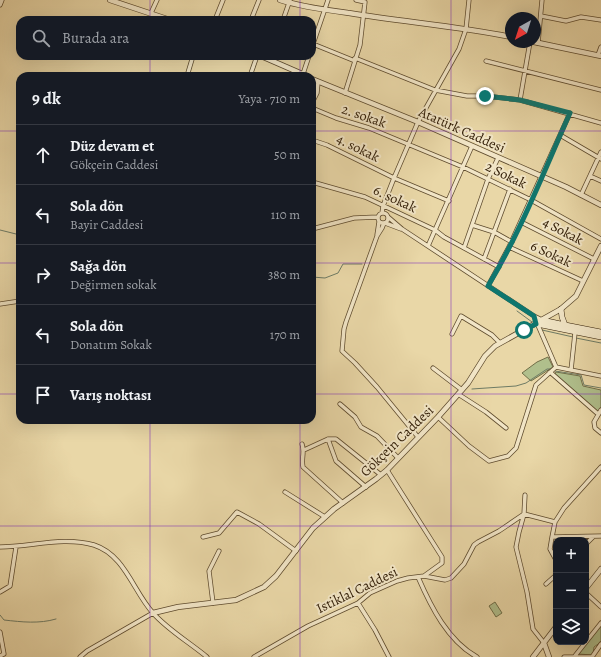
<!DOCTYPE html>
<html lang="tr">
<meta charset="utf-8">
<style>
:root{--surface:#171b24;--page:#242831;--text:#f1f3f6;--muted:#9ea1a6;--line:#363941}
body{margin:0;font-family:Alegreya,serif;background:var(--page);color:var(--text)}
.controls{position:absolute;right:12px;bottom:12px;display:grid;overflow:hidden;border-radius:8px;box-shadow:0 4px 16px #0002}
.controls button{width:36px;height:36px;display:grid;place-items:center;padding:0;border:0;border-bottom:1px solid var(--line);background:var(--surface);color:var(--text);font:20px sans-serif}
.compass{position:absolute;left:505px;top:12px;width:36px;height:36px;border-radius:50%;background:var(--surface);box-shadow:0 4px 16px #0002;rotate:219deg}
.stop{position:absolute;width:12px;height:12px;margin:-9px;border:3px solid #0f766e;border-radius:50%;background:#fff}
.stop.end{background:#0f766e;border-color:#fff;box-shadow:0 1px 4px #0008}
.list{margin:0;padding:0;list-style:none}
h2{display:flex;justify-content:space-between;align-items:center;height:52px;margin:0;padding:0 16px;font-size:17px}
h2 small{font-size:13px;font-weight:400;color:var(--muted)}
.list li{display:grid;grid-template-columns:26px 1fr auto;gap:12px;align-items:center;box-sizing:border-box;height:60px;padding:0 16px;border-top:1px solid var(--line)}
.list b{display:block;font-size:15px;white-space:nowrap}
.list p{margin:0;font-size:13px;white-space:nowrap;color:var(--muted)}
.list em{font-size:13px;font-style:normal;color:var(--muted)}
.icon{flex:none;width:22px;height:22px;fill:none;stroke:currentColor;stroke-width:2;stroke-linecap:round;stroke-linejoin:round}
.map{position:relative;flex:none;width:601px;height:657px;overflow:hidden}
.search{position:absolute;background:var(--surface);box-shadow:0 4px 16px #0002;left:16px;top:16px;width:300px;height:44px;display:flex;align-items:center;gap:10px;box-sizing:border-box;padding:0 14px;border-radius:12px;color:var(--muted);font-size:15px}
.panel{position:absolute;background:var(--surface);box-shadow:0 4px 16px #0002;left:16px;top:72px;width:300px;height:352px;border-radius:12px}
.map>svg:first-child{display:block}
.green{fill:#b0bf8c;stroke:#706e48}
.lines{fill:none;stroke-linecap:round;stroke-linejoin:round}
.stream{stroke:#6e7b65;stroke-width:1}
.minor-casing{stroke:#5e4b2e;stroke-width:5}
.tertiary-casing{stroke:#5e4b2e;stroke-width:6}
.secondary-casing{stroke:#301c05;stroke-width:6}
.minor{stroke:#f1e5c6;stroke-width:3.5}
.tertiary{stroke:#f1e5c6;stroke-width:4.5}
.secondary{stroke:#f1e5c6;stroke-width:5}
.route{stroke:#0f766e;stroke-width:5}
.grid{fill:none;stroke:#7b2cbf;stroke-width:1;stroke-opacity:0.55}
.labels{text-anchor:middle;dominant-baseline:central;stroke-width:4;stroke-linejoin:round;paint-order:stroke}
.street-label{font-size:14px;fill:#301c05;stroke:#f1e5c6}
</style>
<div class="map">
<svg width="601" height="657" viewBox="0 0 601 657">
<rect width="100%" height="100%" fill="#e9d7a7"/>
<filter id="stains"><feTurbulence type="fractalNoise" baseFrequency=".005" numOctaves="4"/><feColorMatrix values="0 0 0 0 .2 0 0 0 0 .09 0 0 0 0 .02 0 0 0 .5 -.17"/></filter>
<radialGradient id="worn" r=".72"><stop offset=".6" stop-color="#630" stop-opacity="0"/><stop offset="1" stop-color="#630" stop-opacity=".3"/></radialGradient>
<path class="green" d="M548,357L553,367L531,381L522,373L537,362Z
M556,372L580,376L583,386L601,390V407L598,412L554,375Z
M495,602L502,613L496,617L489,606Z
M601,625V642L594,647L593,655L578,654Z"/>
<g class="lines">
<path class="stream" d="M0,230L20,235
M312,277L325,278L338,273L343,264H362
M517,311L532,322
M542,330L573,337
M576,338L601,343
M555,371L581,375L584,385L601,388
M472,389L516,386L526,383L547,369H550
M0,615L4,620C22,622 39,624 56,619"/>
<g class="minor-casing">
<path id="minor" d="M0,5L2,0
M151,13L157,0
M541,16L566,21L581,17L601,20
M215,20L223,0
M251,20L259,0
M283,20L290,0
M538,43L542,0
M313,44L355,61
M312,47L328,0
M598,55L601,47
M355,58L435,90L467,96H485L520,100L601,123
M486,61L601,90
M303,74L309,56
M187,76L193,56
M250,76L257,56
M345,93L360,45L365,2L356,0
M520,100L530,42
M312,103L317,93L318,82
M312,108L336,118L369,128L463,167L531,200L601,239
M560,135L601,159
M312,140L327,145L394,178L449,201
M590,176L601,181
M312,182L365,197L435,230L444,237L499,267
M581,195L601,152
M378 218a5 5 0 1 1 10 0a5 5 0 1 1-10 0Z
M382,213L383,206L394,178L418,122L459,49L466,29L469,0
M388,217L402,229L534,316L542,320
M521,222L594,259
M384,223L382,228L377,236L346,322L344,329L342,351L355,363L377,387L418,437
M385,223L401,229
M472,225L494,232L512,242
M312,229L354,218L378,217
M377,235L379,222
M428,246L472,146
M509,247L583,281
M464,248L488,179L498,158
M484,259L510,189
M488,286L509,247L570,113
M0,304L20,301
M452,334L461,316L492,335L500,343
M556,367L601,376
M433,368L462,390
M571,370L575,333
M550,372L598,414
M458,394L486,412L506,428
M340,404L355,417L361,427L377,436L398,458
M601,410L594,422L595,428L601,433
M438,417L469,446L489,461L508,456L516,448L536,385L556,367L534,316
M328,439L336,461L366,487
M302,444C305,452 301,459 303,467L343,503
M304,450L328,439H336L381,475
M387,470L442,557V563L424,576
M285,492L325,517
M555,522L564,508L601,467
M203,537L219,533L237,512L259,524L296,551
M552,537L550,549L556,560
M586,544L593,537
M0,547C31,547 63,536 94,545C125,555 133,591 153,613C168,630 189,642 207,657
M418,577C431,607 448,641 477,657
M546,584L556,575
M0,592L10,586L16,547
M586,593L601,607
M213,603L209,571L219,551
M358,603L375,630L389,657
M0,632L4,654L0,656
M544,643L533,629L527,592L516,547L519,532L524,514L555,522L552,537L601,536
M80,657L87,651L153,613
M254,657L308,626L358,603L370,593L397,581L408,578L424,576L445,580L451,578L464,564L474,545L478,542L499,531L524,514L525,495
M564,657H592
M574,657L601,623
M592,657L601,644"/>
</g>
<g class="tertiary-casing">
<path id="tertiary" d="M110,0L170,20
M280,0C302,7 326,10 349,13C403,22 457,26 511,37
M534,42L601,56
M261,56L307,76
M312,79L418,122L566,187L601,205
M586,588L601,569
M153,613L178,607L236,600L264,587L276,576L313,528L334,509L376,479L387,470L438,417L468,383L485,356L495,346L561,309L576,296L601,246
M544,643L549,657
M533,657L556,627"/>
</g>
<g class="secondary-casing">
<path id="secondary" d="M561,309L562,317L565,325L601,332
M542,320L565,325
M537,324L601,337"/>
</g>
<use href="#minor" class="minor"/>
<use href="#tertiary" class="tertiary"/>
<use href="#secondary" class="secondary"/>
</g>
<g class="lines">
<path class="route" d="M485,96L520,100L570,113C544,171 521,231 488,286L534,316L536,324L524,330"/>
</g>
<path class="grid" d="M150,0V20M300,0V20M451,0V657M150,56V76M300,56V76M0,131H20M312,131H601M0,263H20M312,263H601M0,394H20M312,394H601M150,420V657M300,420V657M0,526H601"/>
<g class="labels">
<g class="street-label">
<text transform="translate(364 116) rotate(19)">2. sokak</text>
<text transform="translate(462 130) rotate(24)">Atatürk Caddesi</text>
<text transform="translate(358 148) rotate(26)">4. sokak</text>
<text transform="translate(506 175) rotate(26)">2 Sokak</text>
<text transform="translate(395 199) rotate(25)">6. sokak</text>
<text transform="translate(563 231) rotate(27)">4 Sokak</text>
<text transform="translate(551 254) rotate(25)">6 Sokak</text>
<text transform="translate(397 441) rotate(-44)">Gökçein Caddesi</text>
<text transform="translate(357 590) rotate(-26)">Istiklal Caddesi</text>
</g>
</g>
<rect width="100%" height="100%" filter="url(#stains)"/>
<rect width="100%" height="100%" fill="url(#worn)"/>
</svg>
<div class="controls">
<button>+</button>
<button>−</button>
<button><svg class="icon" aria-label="layers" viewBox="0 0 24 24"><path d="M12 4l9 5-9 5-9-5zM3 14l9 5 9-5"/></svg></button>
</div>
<svg class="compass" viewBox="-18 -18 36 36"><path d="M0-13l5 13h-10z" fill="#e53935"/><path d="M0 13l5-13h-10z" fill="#9ea1a6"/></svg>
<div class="stop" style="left:524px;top:330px"></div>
<div class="stop end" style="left:485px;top:96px"></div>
<div class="search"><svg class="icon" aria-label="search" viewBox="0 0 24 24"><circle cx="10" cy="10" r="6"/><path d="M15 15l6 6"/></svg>Burada ara</div>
<section class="panel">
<h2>9 dk<small>Yaya · 710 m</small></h2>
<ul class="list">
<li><svg class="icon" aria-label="ahead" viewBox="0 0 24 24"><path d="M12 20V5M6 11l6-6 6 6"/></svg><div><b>Düz devam et</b><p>Gökçein Caddesi</p></div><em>50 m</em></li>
<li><svg class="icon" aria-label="left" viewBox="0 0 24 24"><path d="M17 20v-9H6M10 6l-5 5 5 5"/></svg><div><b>Sola dön</b><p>Bayir Caddesi</p></div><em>110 m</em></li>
<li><svg class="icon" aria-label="right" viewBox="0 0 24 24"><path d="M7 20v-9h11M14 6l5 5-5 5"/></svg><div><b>Sağa dön</b><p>Değirmen sokak</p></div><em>380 m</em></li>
<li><svg class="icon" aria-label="left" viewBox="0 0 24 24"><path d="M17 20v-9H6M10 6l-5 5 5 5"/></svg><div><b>Sola dön</b><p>Donatım Sokak</p></div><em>170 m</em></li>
<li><svg class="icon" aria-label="arrive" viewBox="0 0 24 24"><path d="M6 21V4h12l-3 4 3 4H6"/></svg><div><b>Varış noktası</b></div></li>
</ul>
</section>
</div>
